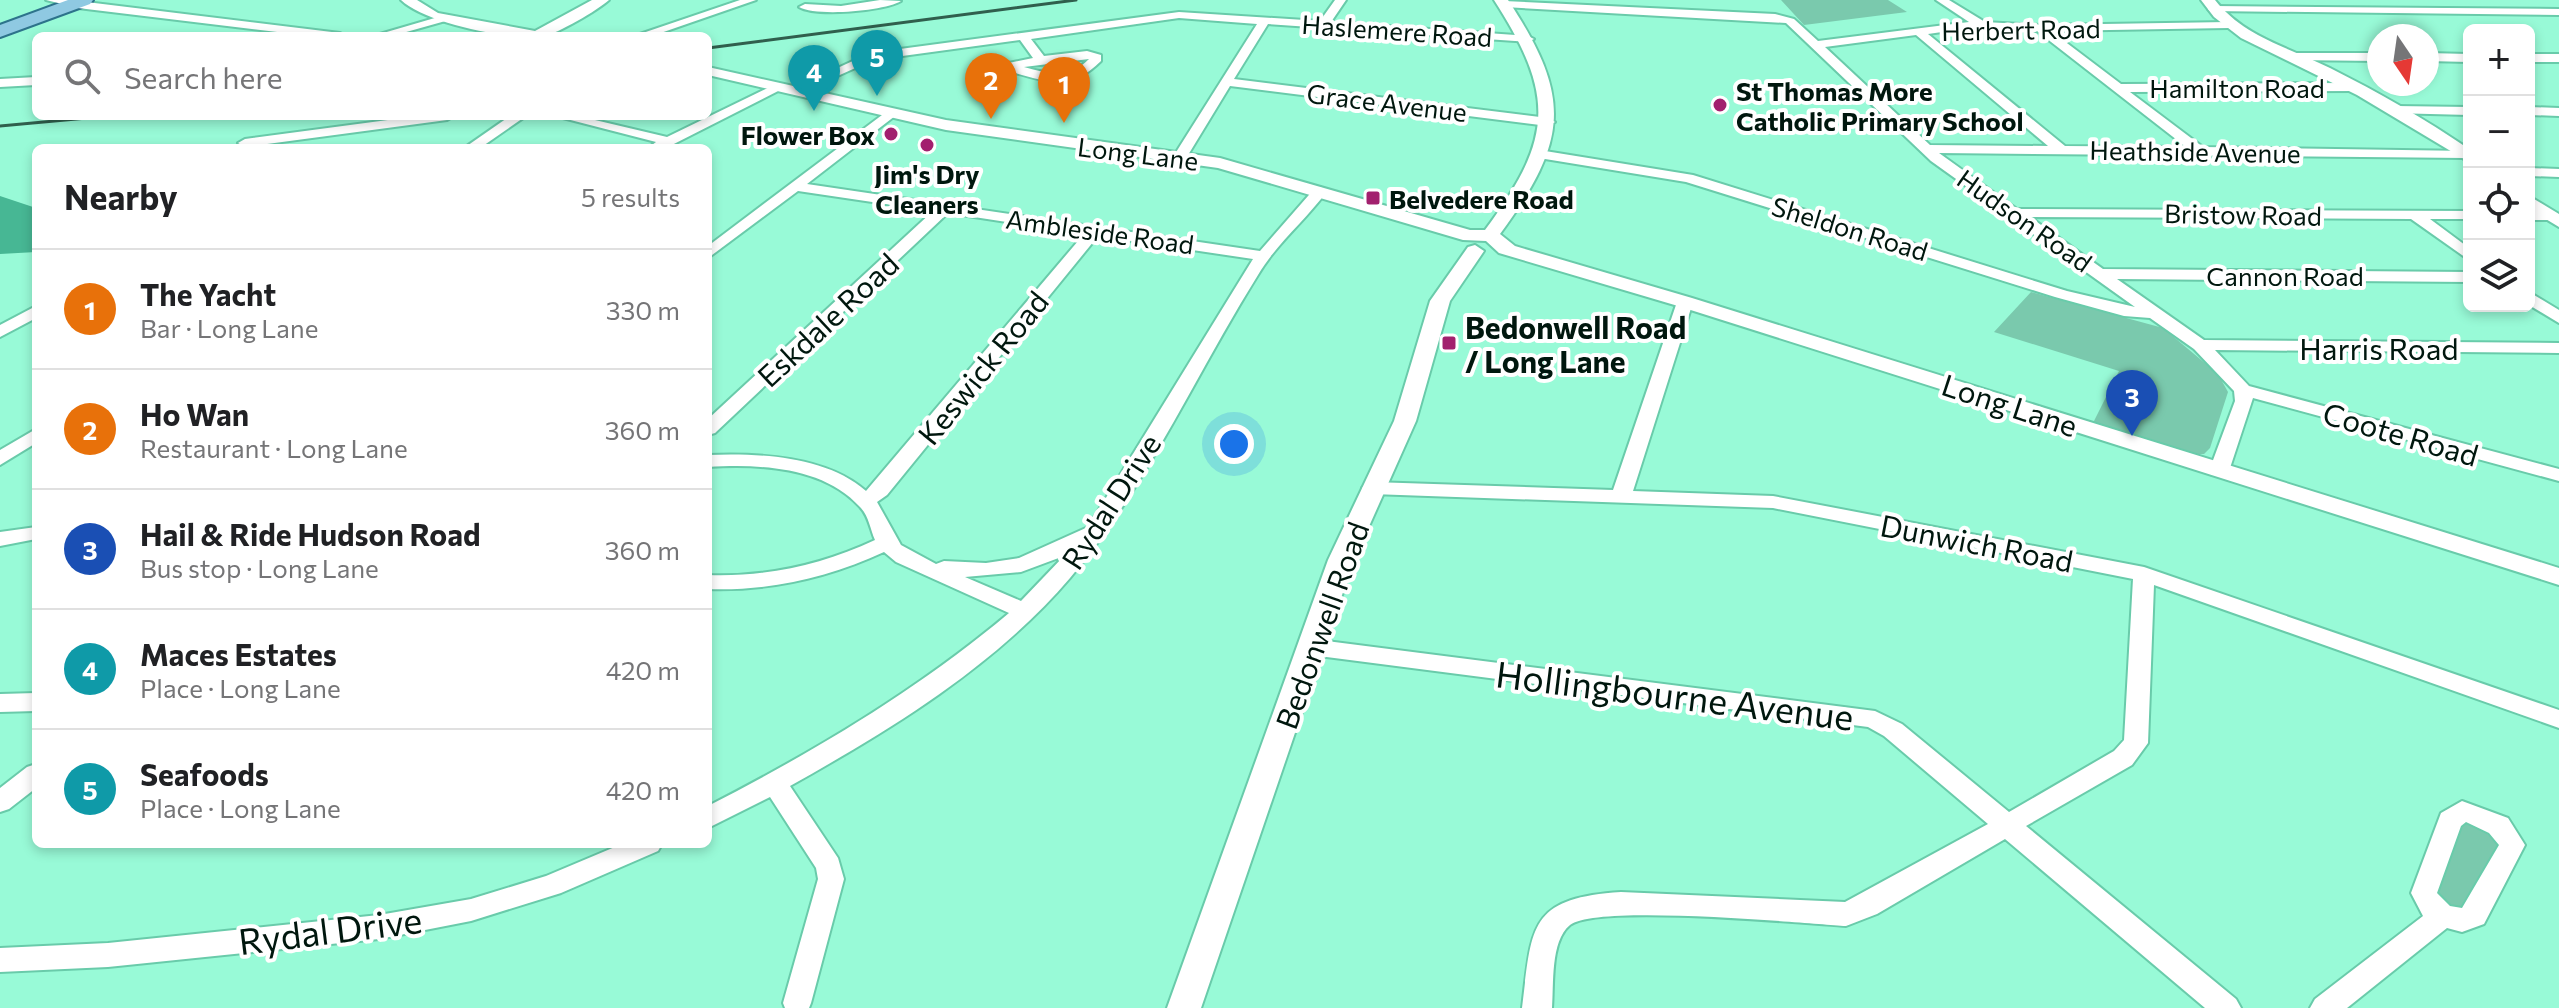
<!DOCTYPE html>
<meta charset="utf-8">
<style>
:root{--surface:#fff;--page:#f2f2f2;--text:#202124;--muted:#757577;--line:#e0e0e0;--accent:#b45309}
body{margin:0;font-family:Commissioner,sans-serif;background:var(--page);color:var(--text)}
.controls{position:absolute;right:24px;top:24px;display:grid;overflow:hidden;border-radius:12px;box-shadow:0 4px 12px #0003}
.controls button{width:72px;height:72px;display:grid;place-items:center;padding:0;border:0;border-bottom:2px solid var(--line);background:var(--surface);color:var(--text);font:40px sans-serif}
.compass{position:absolute;left:2367px;top:24px;width:72px;height:72px;border-radius:50%;background:var(--surface);box-shadow:0 4px 12px #0003;rotate:167deg}
.you{position:absolute;left:1234px;top:444px;width:28px;height:28px;margin:-20px;border:6px solid #fff;border-radius:50%;background:#1a73e8;box-shadow:0 0 0 12px #1a73e833}
.badge{display:grid;place-items:center;width:52px;height:52px;border-radius:50%;background:var(--accent);color:#fff;font-size:26px;font-weight:700}
.pin{position:absolute;translate:-50% -66px;filter:drop-shadow(0 2px 4px #0008)}
.pin::after{content:'';position:absolute;top:42px;width:28px;height:24px;background:inherit;clip-path:polygon(0 0,100% 0,50% 100%)}
.list{margin:0;padding:0;list-style:none}
h2{display:flex;justify-content:space-between;align-items:center;height:104px;margin:0;padding:0 32px;font-size:34px}
h2 small{font-size:26px;font-weight:400;color:var(--muted)}
.list li{display:grid;grid-template-columns:52px 1fr auto;gap:24px;align-items:center;box-sizing:border-box;height:120px;padding:0 32px;border-top:2px solid var(--line)}
.list b{display:block;font-size:30px;white-space:nowrap}
.list p{margin:0;font-size:26px;white-space:nowrap;color:var(--muted)}
.list em{font-size:26px;font-style:normal;color:var(--muted)}
.icon{flex:none;width:44px;height:44px;fill:none;stroke:currentColor;stroke-width:2;stroke-linecap:round;stroke-linejoin:round}
.map{position:relative;flex:none;width:2559px;height:1008px;overflow:hidden}
.search{position:absolute;background:var(--surface);box-shadow:0 4px 12px #0003;left:32px;top:32px;width:680px;height:88px;display:flex;align-items:center;gap:20px;box-sizing:border-box;padding:0 28px;border-radius:12px;color:var(--muted);font-size:30px}
.panel{position:absolute;background:var(--surface);box-shadow:0 4px 12px #0003;left:32px;top:144px;width:680px;height:704px;border-radius:12px}
.map>svg:first-child{display:block}
.green{fill:#7ac9ad}
.forest{fill:#47b794}
.lines{fill:none;stroke-linecap:round;stroke-linejoin:round}
.minor-casing{stroke:#69cbaa;stroke-width:4}
.tertiary-casing{stroke:#69cbaa;stroke-width:4}
.primary-casing{stroke:#2d738b;stroke-width:4}
.minor{fill:#fff;fill-rule:evenodd}
.tertiary{fill:#fff;fill-rule:evenodd}
.primary{fill:#8fc9e2;fill-rule:evenodd}
.rail{stroke:#305f4d;stroke-width:3}
.poi-dot{fill:#a2206e;stroke:#fff;stroke-width:3}
.labels{text-anchor:middle;dominant-baseline:central;stroke-width:8;stroke-linejoin:round;paint-order:stroke}
.far-street-label{font-size:26px;fill:#00170e;stroke:#fff}
.far-poi-label{font-size:26px;font-weight:bold;fill:#00170e;stroke:#fff;text-anchor:start}
.street-label{font-size:30px;fill:#00170e;stroke:#fff}
.poi-label{font-size:30px;font-weight:bold;fill:#00170e;stroke:#fff;text-anchor:start}
.near-street-label{font-size:36px;fill:#00170e;stroke:#fff}
</style>
<div class="map">
<svg width="2559" height="1008" viewBox="0 0 2559 1008">
<rect width="100%" height="100%" fill="#98fad7"/>
<path class="green" d="M1781,0H1888L1907,12L1804,25Z
M2031,292L2163,328L2218,374L2228,392L2210,448L2204,454H2191L2093,423L2119,371L1994,332Z
M2460,822H2480L2500,841L2463,911L2432,899Z"/>
<path class="forest" d="M0,196L36,208V252L0,254Z"/>
<g class="lines">
<g class="minor-casing">
<path id="minor" d="M46,0H70L340,33L346,36H311L78,8Z
M740,0H756L652,36H634Z
M880,0L901,1C885,11 816,17 799,7L805,4L841,6Z
M1335,0H1346L1331,22L1528,36L1534,39L1528,42L1268,24L1234,79L1548,118L1555,122L1548,126L1230,86L1185,160H1175L1173,157L1257,24L1179,18L1031,39L1044,56L1087,51L1101,55V61C1068,94 1045,80 1004,70V64L1033,58L1020,40L873,60L800,93L790,90L870,53L1179,12L1320,21ZM1089,59C1068,80 1050,74 1024,67Z
M1936,0H1949L1985,22L2040,25L2228,22L2234,25L2228,28L2051,31L2121,84L2354,83L2360,87L2354,91L2130,92L2203,147L2469,151V157L2465,158L1939,153L2017,209L2469,211V219H2430L2469,248V260L2411,219L2030,217L2103,269L2469,272V282L2117,279L2204,340L2559,343V353L2215,350L2249,386L2559,469V481L2253,398L2229,471L2226,475H2212L2209,471L2235,401L2234,391L2194,349L2150,318L2124,316L2055,297L1686,182L1539,158L1532,154L1539,150L1693,175L2067,291L2135,307L1931,161L1786,23L1504,7L1498,4L1504,1L1775,14L1794,19L1818,41L1969,22ZM1970,28L2037,31L2186,147L2065,146L1928,34ZM1916,35L2048,146L1930,145L1825,47Z
M2214,6L2559,9V15L2210,11L2208,9Z
M445,15L451,18L449,20L392,36H373Z
M2294,53H2379V61L2290,60L2288,57Z
M2427,53L2469,54V62L2427,61Z
M2529,54H2559V62H2529Z
M36,77V85L0,87V79Z
M776,84L786,87L666,148H648L656,142L555,116H578L667,137Z
M2396,106L2469,107V115L2391,113L2390,110Z
M2529,107L2559,108V116L2529,115Z
M890,109L896,113L895,116L807,184L1260,251L1315,188L1320,187L1327,191C1306,220 1276,244 1258,275C1196,374 1145,489 1070,578C995,666 890,730 790,786L838,858L844,879L811,1003L809,1008H785L783,1003L818,879L816,868L770,797L708,828V806C815,751 916,691 1009,613L896,562L884,552C828,578 770,591 708,589V575C768,577 821,565 875,540C870,529 869,516 860,507C823,466 758,464 708,467V455C759,453 826,456 866,491L1084,234L948,213L715,433L708,435V419L933,211L798,191L708,258V246ZM1098,236L1253,259L1088,527L1019,558L986,563L944,561L936,564L901,545L877,502L887,495ZM1064,556L1021,601L965,577L1021,572Z
M418,116H454L447,120L245,147L238,143L245,139Z
M510,116H526L480,148H464Z
M2529,168L2559,169V177L2529,176Z
M2529,212H2549L2556,216L2549,220H2529Z
M2529,292L2559,310V323L2529,305Z
M1685,297L1693,302L1633,491L1773,496L2144,567L2559,710V728L2154,585L2148,743L2132,765L2026,826L2236,999L2241,1008H2205L2005,839L1877,914L1846,926C1801,923 1596,904 1570,925C1550,941 1554,985 1552,1008H1522C1532,927 1528,898 1621,892L1845,902L1988,824L1884,736L1868,727L1311,655L1303,653L1300,647L1303,641L1311,639L1875,711L1902,724L2009,812L2114,751L2124,740L2133,579L1773,508L1372,494L1362,488L1372,482L1613,490L1677,302Z
M36,306V318L0,337V325Z
M36,429V443L0,465V450Z
M36,527V539L0,546V532Z
M36,693V711L0,712V694Z
M36,764V788L9,809L0,812V788L27,767Z
M2462,801L2508,818L2525,845L2484,924L2462,932L2447,928L2347,1008H2310L2315,999L2423,916L2411,893L2441,813ZM2466,822L2489,833L2499,845L2462,908L2450,906L2437,893L2461,826Z
M622,844H662L658,851L561,893L471,921L379,939L108,967L0,972V948L108,943L379,915L471,899L546,876Z"/>
</g>
<g class="tertiary-casing">
<path id="tertiary" d="M401,0H417L438,13L535,31L592,0H609C598,10 557,34 544,36C511,41 425,23 401,0Z
M1494,0H1508C1572,97 1569,140 1500,234L1515,246L1692,298L2559,568V585L1678,306L1499,253L1486,241L1463,240L1218,168L946,130L708,75V67L946,120L1220,158L1470,230H1485C1553,139 1556,96 1494,0Z
M2201,0H2215C2244,37 2290,48 2330,68C2378,92 2425,119 2469,149V162L2357,95L2241,38L2214,17Z
M2529,196L2559,214V227L2529,209Z
M1475,245L1484,251L1450,301L1416,421L1354,560L1201,1008H1167L1328,560L1394,421L1430,301L1468,247Z"/>
</g>
<g class="primary-casing">
<path id="primary" d="M68,0H93L90,4L0,37V25Z"/>
</g>
<use href="#minor" class="minor"/>
<use href="#tertiary" class="tertiary"/>
<use href="#primary" class="primary"/>
<path class="rail" d="M708,48L1076,0
M0,126L109,116"/>
</g>
<g class="poi-dot">
<circle cx="1720" cy="105" r="8"/>
<circle cx="891" cy="134" r="8"/>
<circle cx="927" cy="145" r="8"/>
<rect x="1365" y="190" width="16" height="16" rx="4"/>
<rect x="1441" y="335" width="16" height="16" rx="4"/>
</g>
<g class="labels">
<g class="far-street-label">
<text transform="translate(2021 29) rotate(-1)">Herbert Road</text>
<text transform="translate(1397 30) rotate(4)">Haslemere Road</text>
<text x="2237" y="87">Hamilton Road</text>
<text transform="translate(1387 102) rotate(7)">Grace Avenue</text>
<text transform="translate(2195 151) rotate(1)">Heathside Avenue</text>
<text transform="translate(1138 153) rotate(7)">Long Lane</text>
<text transform="translate(2243 214) rotate(1)">Bristow Road</text>
<text transform="translate(2025 220) rotate(35)">Hudson Road</text>
<text transform="translate(1850 228) rotate(17)">Sheldon Road</text>
<text transform="translate(1100 231) rotate(8)">Ambleside Road</text>
<text x="2285" y="275">Cannon Road</text>
</g>
<g class="far-poi-label">
<text x="1736" y="90">St Thomas More<tspan x="1736" dy="30">Catholic Primary School</tspan></text>
<text x="875" y="134" text-anchor="end">Flower Box</text>
<text x="927" y="173" text-anchor="middle">Jim's Dry<tspan x="927" dy="30">Cleaners</tspan></text>
<text x="1389" y="198">Belvedere Road</text>
</g>
<g class="street-label">
<text transform="translate(827 319) rotate(-43)">Eskdale Road</text>
<text x="2379" y="347">Harris Road</text>
<text transform="translate(982 367) rotate(-51)">Keswick Road</text>
<text transform="translate(2010 404) rotate(18)">Long Lane</text>
<text transform="translate(2401 433) rotate(16)">Coote Road</text>
<text transform="translate(1110 501) rotate(-57)">Rydal Drive</text>
<text transform="translate(1977 542) rotate(11)">Dunwich Road</text>
<text transform="translate(1321 625) rotate(-70)">Bedonwell Road</text>
</g>
<g class="poi-label">
<text x="1465" y="326">Bedonwell Road<tspan x="1465" dy="34">/ Long Lane</tspan></text>
</g>
<g class="near-street-label">
<text transform="translate(1675 694) rotate(7)">Hollingbourne Avenue</text>
<text transform="translate(330 929) rotate(-7)">Rydal Drive</text>
</g>
</g>
</svg>
<div class="controls">
<button>+</button>
<button>−</button>
<button><svg class="icon" aria-label="locate" viewBox="0 0 24 24"><circle cx="12" cy="12" r="6"/><path d="M12 2v4M12 18v4M2 12h4M18 12h4"/></svg></button>
<button><svg class="icon" aria-label="layers" viewBox="0 0 24 24"><path d="M12 4l9 5-9 5-9-5zM3 14l9 5 9-5"/></svg></button>
</div>
<svg class="compass" viewBox="-18 -18 36 36"><path d="M0-13l5 13h-10z" fill="#e53935"/><path d="M0 13l5-13h-10z" fill="#757577"/></svg>
<div class="you"></div>
<div class="pin badge" style="left:1064px;top:123px;background:#e8710a">1</div>
<div class="pin badge" style="left:991px;top:119px;background:#e8710a">2</div>
<div class="pin badge" style="left:2132px;top:436px;background:#1a4fb4">3</div>
<div class="pin badge" style="left:814px;top:111px;background:#0f9aa8">4</div>
<div class="pin badge" style="left:877px;top:96px;background:#0f9aa8">5</div>
<div class="search"><svg class="icon" aria-label="search" viewBox="0 0 24 24"><circle cx="10" cy="10" r="6"/><path d="M15 15l6 6"/></svg>Search here</div>
<section class="panel">
<h2>Nearby<small>5 results</small></h2>
<ul class="list">
<li><span class="badge" style="background:#e8710a">1</span><div><b>The Yacht</b><p>Bar · Long Lane</p></div><em>330 m</em></li>
<li><span class="badge" style="background:#e8710a">2</span><div><b>Ho Wan</b><p>Restaurant · Long Lane</p></div><em>360 m</em></li>
<li><span class="badge" style="background:#1a4fb4">3</span><div><b>Hail &amp; Ride Hudson Road</b><p>Bus stop · Long Lane</p></div><em>360 m</em></li>
<li><span class="badge" style="background:#0f9aa8">4</span><div><b>Maces Estates</b><p>Place · Long Lane</p></div><em>420 m</em></li>
<li><span class="badge" style="background:#0f9aa8">5</span><div><b>Seafoods</b><p>Place · Long Lane</p></div><em>420 m</em></li>
</ul>
</section>
</div>
